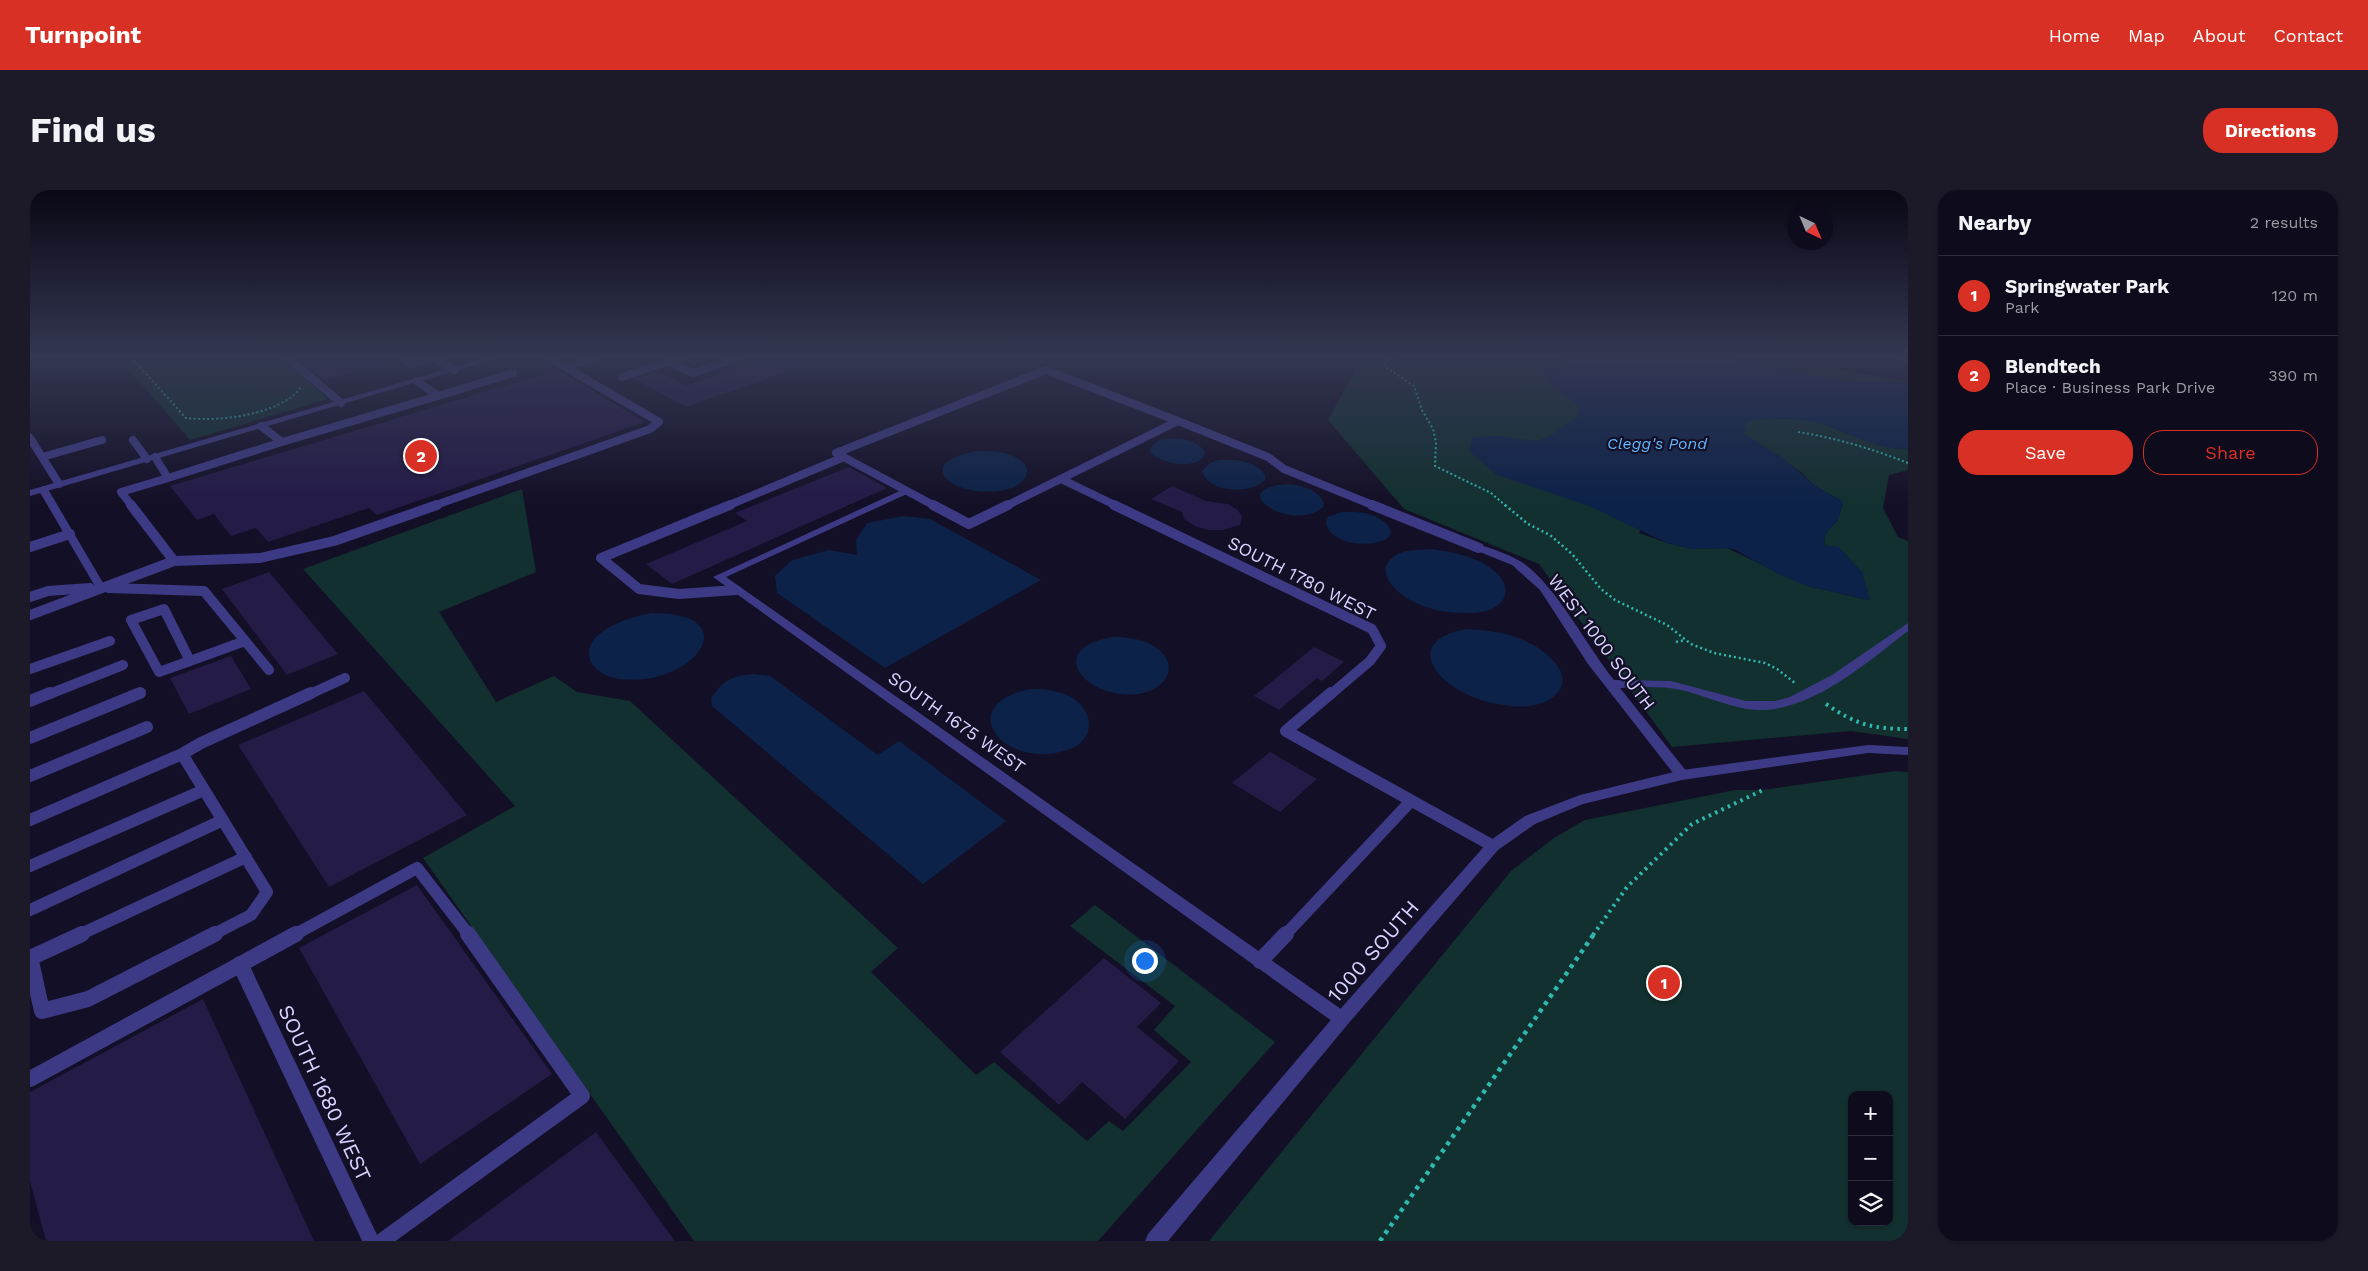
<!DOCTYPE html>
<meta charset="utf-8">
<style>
:root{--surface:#0e0b1c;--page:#1c1929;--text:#f1f3f6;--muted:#9b9ba3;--line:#2e2b3b;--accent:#d93025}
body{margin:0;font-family:"Work Sans",sans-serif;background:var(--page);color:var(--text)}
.controls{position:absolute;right:15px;bottom:15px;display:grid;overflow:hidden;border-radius:10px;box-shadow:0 1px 4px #0004}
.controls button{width:45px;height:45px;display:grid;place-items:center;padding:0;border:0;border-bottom:1px solid var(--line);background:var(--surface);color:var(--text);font:25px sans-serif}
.compass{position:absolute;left:1758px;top:15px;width:45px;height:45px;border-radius:50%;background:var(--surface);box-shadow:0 1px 4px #0004;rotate:136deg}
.you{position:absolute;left:1114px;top:770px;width:18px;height:18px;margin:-12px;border:4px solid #fff;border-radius:50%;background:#1a73e8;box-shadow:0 0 0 8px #1a73e833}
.badge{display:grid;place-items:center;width:32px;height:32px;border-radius:50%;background:var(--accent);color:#fff;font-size:16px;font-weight:700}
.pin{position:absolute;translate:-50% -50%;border:2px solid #fff;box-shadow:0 1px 5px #0006}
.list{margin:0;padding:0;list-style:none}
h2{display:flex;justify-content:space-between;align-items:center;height:65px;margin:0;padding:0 20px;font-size:21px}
h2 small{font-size:16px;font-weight:400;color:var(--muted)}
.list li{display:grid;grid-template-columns:32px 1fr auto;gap:15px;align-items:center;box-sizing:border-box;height:80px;padding:0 20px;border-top:1px solid var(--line)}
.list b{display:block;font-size:19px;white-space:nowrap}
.list p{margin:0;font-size:16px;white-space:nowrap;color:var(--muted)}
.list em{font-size:16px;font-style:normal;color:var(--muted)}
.actions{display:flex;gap:10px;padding:15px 20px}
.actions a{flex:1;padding:11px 0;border:1px solid var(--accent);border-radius:20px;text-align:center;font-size:18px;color:var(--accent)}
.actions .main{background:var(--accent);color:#fff}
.icon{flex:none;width:28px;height:28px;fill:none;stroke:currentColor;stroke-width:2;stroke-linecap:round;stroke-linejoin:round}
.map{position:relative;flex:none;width:1878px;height:1051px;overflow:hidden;border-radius:20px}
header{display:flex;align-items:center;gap:30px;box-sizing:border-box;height:70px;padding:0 25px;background:var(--accent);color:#fff}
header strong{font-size:24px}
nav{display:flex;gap:28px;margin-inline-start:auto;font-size:18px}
.intro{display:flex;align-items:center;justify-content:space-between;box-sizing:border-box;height:120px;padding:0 30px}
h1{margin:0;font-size:35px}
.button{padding:12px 22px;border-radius:20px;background:var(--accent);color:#fff;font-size:18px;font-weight:700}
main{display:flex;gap:30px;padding:0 30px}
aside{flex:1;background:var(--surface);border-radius:20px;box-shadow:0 1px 4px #0004}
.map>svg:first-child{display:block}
.green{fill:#12302f;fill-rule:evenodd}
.water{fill:#0c2248}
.building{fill:#241b47}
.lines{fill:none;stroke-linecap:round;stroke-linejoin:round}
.path-far3{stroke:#2fb8b0;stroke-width:2;stroke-dasharray:2 2.5;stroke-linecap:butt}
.path-far2{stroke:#2fb8b0;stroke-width:2.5;stroke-dasharray:2 3;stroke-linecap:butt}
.path-far1{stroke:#2fb8b0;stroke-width:4;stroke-dasharray:2.5 4.5;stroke-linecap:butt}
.path{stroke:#2fb8b0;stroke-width:4.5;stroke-dasharray:4 5;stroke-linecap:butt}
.service-far3{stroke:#3d3a85;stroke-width:8}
.service-far2{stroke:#3d3a85;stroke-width:10}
.service-far1{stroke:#3d3a85;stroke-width:12}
.service{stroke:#3d3a85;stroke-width:16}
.minor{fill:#3d3a85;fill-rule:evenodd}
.tertiary{fill:#3d3a85;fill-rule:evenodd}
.labels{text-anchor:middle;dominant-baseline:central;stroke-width:4.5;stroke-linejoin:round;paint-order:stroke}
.far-water-label{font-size:16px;font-style:italic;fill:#62b6ff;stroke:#130f26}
.street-label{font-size:18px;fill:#d9d4ff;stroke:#130f26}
.near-street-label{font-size:21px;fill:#d9d4ff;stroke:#130f26}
</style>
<header>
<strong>Turnpoint</strong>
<nav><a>Home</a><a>Map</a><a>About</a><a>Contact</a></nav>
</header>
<div class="intro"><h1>Find us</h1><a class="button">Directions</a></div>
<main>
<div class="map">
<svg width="1878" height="1051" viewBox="0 0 1878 1051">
<rect width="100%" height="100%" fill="#130f26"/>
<path class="green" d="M88,167H252L298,209L160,250Z
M1332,167H1747L1878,192H1813L1710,170L1692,168L1609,343L1637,353L1663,359L1697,358L1777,396L1839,410L1832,382L1794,356L1796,343L1808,330L1813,312L1784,295L1771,282L1712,243L1715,231C1741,229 1767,226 1793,234C1820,243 1848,260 1878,259V280L1859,285L1853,318L1868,347L1878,351V549L1821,541L1642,557L1509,374L1374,319L1298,230Z
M492,299L506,382L409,422L466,512L524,486L547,502L600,511L868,758L841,782L946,885L964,872L1057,951L1079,931L1093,941L1161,872L1124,840L1145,816L1040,736L1065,715L1245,852L1068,1051H664L393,668L485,616L273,379Z
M1865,581L1878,582V1051H1179L1481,681L1524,648L1555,630L1705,600H1733ZM1822,905H1859V1032H1822Z"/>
<path class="water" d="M1541,167H1679L1710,170L1813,192L1878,193V259C1848,260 1820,243 1793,234C1768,226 1742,229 1716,231V241L1712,243L1753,268L1784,295L1813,312L1808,330L1796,343L1794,355L1809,357L1832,382L1840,410L1777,396L1746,383L1706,360L1696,358L1663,359L1637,353L1559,316L1467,285L1439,261L1442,247L1467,246L1507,251L1520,246L1548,226L1547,214L1524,197L1512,182L1524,179L1530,175L1529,172Z
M1135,249C1149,248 1168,249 1175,262C1171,282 1130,274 1120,262V258L1128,251Z
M948,261C961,261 974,261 985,267C1006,277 997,294 978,299C928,312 876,273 948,261Z
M1188,270C1205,269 1225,270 1235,285V290C1221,305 1178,303 1172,281L1180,273Z
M1259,294C1272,296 1288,299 1294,313L1293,317C1277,332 1244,326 1231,310L1230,304C1237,295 1248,295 1259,294Z
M1312,322C1329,321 1351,323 1361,340L1360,346C1346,360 1298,355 1296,332L1298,327Z
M874,326L900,329L1011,390L855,478L747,403L745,386L762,370L799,360L827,365L826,350L837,333Z
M1402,359C1421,362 1440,365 1456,375C1492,397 1474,425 1438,423C1418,423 1399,420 1382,411C1364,402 1341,378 1368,364C1378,359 1391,360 1402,359Z
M621,423C719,422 665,498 590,489C580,488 566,482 561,472C548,442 601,427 621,423Z
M1436,439C1464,440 1493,445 1515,463C1555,495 1519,521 1481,516C1467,514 1453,512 1441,506C1400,489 1377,450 1436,439Z
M1082,447C1095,447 1110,448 1122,455C1147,469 1143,493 1117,502C1065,517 1007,461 1082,447Z
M723,484L740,486L848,565L869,551L976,631L893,694L682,516L681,508C694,490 702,486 723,484Z
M1000,499C1015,499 1031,500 1044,509C1066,524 1064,552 1037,560C975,581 921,516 1000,499Z"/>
<path class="building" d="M267,167H359V173L293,190Z
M740,167H790V170L656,217L604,189L628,181L656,196Z
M528,180L615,232L347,325L339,318L238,352L226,338L201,346L184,324L167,330L140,296Z
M819,277L857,298L642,394L616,374L717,331L705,323Z
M1142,296L1176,311L1198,314L1208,320L1212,327L1210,335L1193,340H1178L1165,336L1154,329L1152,322L1121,309Z
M239,382L308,464L257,485L192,399Z
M1284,457L1314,472L1292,491L1287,488L1249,520L1224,506Z
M201,466L221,499L159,524L140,488Z
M334,501L437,625L299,697L208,555Z
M1240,562L1287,589L1250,622L1202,593Z
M387,695L522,884L390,974L269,758Z
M1074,768L1131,813L1107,837L1149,871L1095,929L1052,892L1029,915L970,862Z
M173,809L284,1051H16L0,991V902Z
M566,942L645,1051H418Z"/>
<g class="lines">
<path class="path-far3" d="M101,167L156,228C188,232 251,225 271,197
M1365,167L1357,170L1354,176L1384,196L1392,220L1403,239L1406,252L1405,276L1461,303L1476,316
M1388,167H1411
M1768,242C1806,248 1843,259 1878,273"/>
<path class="path-far2" d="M1475,315L1498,334L1520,345L1542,364L1571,399L1585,410L1637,435L1661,454L1684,463L1735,473L1747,479L1765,493
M1646,452L1655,450"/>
<path class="path-far1" d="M1796,514C1825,534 1842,539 1878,539
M1563,745L1597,697L1662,634L1733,600"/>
<path class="path" d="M1350,1051L1564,744"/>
<path class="service-far3" d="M257,167L311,213
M372,167L381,174L405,168L425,180
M519,167L535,177L568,167
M639,172L663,183L710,167
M592,187L653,167
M387,191L408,206L483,183
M1148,231L1238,267L1254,279L1345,316
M231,236L252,252L408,206
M0,248L29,294
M103,250L117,269
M12,267L72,250
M125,267L138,288L252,252
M1031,289L1087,316
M102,316L91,302L138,288
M403,316L620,239L629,232L535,177
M697,316L814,267
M905,316L806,263L1016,180L1148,231L976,316"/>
<path class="service-far2" d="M700,315L571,368L609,399L649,404L706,400
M903,315L939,334L978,315
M1084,315L1342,439L1351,456L1340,471L1300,505
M1342,315L1449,358
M0,357L40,344
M144,371L230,368L304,351L407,315
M79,398L174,401L239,480
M0,407L18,401L60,398
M134,419L160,471L129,482L101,430Z
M0,425L144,371L101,315
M160,471L215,451
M0,479L80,451
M17,505L93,475
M107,505L111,503
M278,505L315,488"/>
<path class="service-far1" d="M1301,503L1256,541L1463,656
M0,511L20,503
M0,548L110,503
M0,586L117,537
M0,630L152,564
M0,676L174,600
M0,720L193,630
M49,745L216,667
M182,745L221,725L237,702L152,564L171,553L281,503
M264,745L387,678L439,745
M1255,745L1381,611"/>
<path class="service" d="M0,767L12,821L58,809L185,744
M0,768L52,744
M1230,771L1256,744
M210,774L341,1051
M0,889L266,744
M352,1051L552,906L438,744"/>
<path class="minor" d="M1861,167H1878V171L1862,169Z
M13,296L18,299L76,398L75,400L71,401L66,398L8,299Z
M876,298L879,299V303L696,387L1318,824L1320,829L1318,834L1312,836L1306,834L683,387Z
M1449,355C1462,358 1477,364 1488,370C1522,388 1558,458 1584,490L1641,491L1716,511H1745L1760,507L1802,485L1878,433V441C1835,474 1775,528 1717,519C1694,515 1673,505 1651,500C1631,496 1610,497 1590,498L1657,582L1659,585L1657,588H1647L1558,474L1510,400L1482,375L1445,360V356Z"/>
<path class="tertiary" d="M459,167H472L0,306V300Z
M1838,555L1878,557V565L1838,563L1652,590L1553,614L1505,634L1468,660L1318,834L1138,1051H1115L1118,1044L1306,824L1458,652L1495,626L1550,605L1652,580Z"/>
</g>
<linearGradient id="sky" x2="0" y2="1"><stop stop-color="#0a0815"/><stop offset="0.53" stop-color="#333752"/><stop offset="1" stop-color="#333752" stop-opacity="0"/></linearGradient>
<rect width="1878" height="314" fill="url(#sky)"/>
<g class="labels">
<g class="far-water-label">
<text x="1627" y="253">Clegg's Pond</text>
</g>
<g class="street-label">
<text transform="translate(1272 388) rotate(27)">SOUTH 1780 WEST</text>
<text transform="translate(1572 452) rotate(53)">WEST 1000 SOUTH</text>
<text transform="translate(927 532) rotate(35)">SOUTH 1675 WEST</text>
</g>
<g class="near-street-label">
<text transform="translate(1343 761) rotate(-49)">1000 SOUTH</text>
<text transform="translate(295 903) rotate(65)">SOUTH 1680 WEST</text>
</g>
</g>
</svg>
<div class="controls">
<button>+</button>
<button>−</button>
<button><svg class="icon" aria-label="layers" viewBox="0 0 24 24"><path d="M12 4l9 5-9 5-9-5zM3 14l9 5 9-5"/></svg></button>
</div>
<svg class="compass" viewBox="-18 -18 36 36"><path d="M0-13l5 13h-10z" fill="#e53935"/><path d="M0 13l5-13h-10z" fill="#9b9ba3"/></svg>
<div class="you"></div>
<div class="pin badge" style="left:1634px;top:793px">1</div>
<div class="pin badge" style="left:391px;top:266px">2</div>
</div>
<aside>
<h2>Nearby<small>2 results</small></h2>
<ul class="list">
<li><span class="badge">1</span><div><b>Springwater Park</b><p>Park</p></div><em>120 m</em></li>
<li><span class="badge">2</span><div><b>Blendtech</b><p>Place · Business Park Drive</p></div><em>390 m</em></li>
</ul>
<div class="actions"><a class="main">Save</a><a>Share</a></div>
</aside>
</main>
